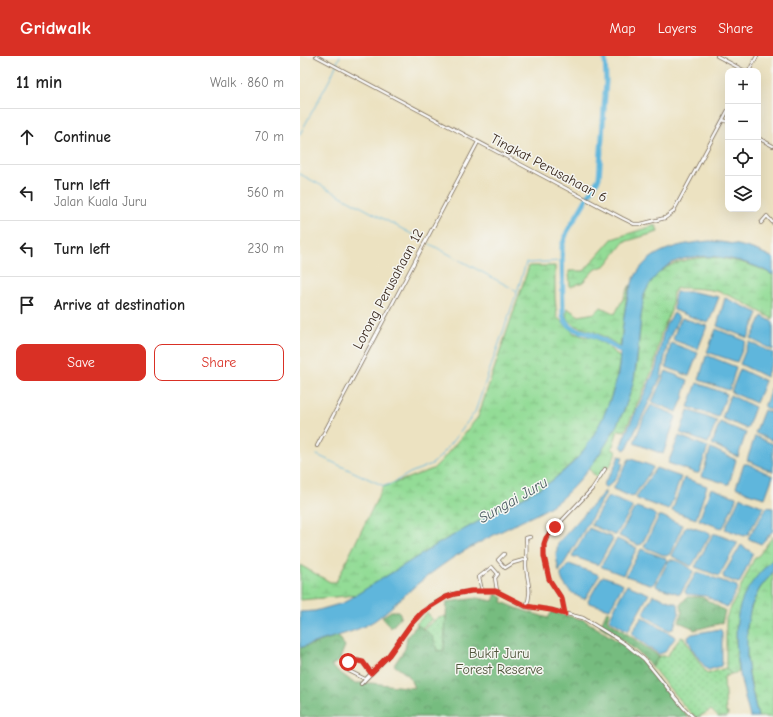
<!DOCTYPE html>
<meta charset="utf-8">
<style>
:root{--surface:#fff;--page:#f2f2f2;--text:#222;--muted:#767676;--line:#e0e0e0;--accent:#d93025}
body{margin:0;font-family:"Comic Neue",sans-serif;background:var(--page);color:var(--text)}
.controls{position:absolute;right:12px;top:12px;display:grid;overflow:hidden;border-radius:8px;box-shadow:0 4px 16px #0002}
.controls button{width:36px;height:36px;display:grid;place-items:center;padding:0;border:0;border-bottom:1px solid var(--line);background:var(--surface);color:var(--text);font:20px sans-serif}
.stop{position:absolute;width:12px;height:12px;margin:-9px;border:3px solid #d93025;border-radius:50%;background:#fff}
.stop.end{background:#d93025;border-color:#fff;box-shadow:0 1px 4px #0008}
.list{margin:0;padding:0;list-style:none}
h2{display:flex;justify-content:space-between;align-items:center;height:52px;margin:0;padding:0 16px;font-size:17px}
h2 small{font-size:13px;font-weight:400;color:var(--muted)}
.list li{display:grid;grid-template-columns:26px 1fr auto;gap:12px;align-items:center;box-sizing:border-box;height:56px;padding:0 16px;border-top:1px solid var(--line)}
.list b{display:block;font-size:15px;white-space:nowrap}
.list p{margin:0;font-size:13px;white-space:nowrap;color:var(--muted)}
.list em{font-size:13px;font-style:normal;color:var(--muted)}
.actions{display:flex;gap:8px;padding:12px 16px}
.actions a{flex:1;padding:9px 0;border:1px solid var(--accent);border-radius:8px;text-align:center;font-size:14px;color:var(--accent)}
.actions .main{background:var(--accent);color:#fff}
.icon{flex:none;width:22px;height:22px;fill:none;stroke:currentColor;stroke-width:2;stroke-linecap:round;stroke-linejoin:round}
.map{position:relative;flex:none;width:473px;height:661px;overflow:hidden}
header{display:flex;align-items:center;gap:24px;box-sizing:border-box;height:56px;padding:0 20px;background:var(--accent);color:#fff}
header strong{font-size:19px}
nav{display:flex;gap:22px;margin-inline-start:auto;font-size:14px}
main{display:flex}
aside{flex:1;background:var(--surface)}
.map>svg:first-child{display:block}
.grass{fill:url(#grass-dots);stroke:#67835a}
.forest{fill:url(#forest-crowns);stroke:#58734e}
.wetland{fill:url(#wetland-marsh);stroke:#67835a}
.park{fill:#93dc96;stroke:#67835a}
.water{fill:#5fb6dc;stroke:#4d707d}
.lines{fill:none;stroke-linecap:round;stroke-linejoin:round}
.stream{stroke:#5fb6dc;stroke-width:1}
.river{stroke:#5fb6dc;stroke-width:5}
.minor-casing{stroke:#796a57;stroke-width:4}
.minor{stroke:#fff;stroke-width:2.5}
.route{stroke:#d93025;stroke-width:5}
.labels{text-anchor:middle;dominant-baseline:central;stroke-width:3;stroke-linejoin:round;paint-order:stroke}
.street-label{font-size:14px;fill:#3b2a1e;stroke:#f6f6f2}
.park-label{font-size:14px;fill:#51563c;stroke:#f6f6f2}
.water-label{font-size:15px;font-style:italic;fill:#485b60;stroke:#f6f6f2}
</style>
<header>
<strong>Gridwalk</strong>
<nav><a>Map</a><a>Layers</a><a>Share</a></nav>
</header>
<main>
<aside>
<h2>11 min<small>Walk · 860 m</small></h2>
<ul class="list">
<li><svg class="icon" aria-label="ahead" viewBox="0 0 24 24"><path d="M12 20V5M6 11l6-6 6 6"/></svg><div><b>Continue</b></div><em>70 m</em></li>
<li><svg class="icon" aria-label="left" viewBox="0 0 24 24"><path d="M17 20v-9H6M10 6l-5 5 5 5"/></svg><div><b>Turn left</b><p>Jalan Kuala Juru</p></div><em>560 m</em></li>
<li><svg class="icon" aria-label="left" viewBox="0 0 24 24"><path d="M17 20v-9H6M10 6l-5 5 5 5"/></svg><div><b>Turn left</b></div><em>230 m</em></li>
<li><svg class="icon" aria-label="arrive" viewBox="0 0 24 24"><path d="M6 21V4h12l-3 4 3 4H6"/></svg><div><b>Arrive at destination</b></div></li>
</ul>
<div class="actions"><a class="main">Save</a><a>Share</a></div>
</aside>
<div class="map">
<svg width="473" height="661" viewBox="0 0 473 661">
<defs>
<pattern id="grass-dots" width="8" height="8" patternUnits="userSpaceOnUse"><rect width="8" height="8" fill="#93dc96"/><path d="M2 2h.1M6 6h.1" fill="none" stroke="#80bd81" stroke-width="1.8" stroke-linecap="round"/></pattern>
<pattern id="forest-crowns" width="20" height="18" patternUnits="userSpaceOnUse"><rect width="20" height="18" fill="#76bc7f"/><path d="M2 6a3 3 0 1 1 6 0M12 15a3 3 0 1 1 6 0" fill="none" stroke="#629967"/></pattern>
<pattern id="wetland-marsh" width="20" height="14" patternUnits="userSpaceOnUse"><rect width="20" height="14" fill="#93dc96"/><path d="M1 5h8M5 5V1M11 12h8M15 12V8" fill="none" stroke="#80bd81"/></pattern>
</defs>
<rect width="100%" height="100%" fill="#f6f6f2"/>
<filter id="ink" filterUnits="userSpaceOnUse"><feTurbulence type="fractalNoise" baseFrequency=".025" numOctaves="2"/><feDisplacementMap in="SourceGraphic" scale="8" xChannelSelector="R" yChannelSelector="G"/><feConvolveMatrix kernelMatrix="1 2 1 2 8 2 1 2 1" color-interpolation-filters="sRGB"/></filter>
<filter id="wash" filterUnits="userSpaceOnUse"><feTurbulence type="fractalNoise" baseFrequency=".012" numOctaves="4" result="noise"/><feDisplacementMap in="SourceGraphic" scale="16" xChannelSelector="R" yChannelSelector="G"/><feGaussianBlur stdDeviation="0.9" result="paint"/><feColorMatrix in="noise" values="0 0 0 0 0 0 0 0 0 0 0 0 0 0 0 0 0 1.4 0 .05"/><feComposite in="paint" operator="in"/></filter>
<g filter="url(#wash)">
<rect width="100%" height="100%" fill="#ece2c1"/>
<path class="grass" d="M146,560L144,594L137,595L123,573L136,563Z
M381,581L384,582L407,618L426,612L431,618L424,621L426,657H428L427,661H418L411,654L399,661H395L384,650L352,611L359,600H367Z"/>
<path class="forest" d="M196,538L203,542L202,546L219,553L248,562L252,556L284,564L324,589L344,607L382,654L389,661H0V592L37,580L45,590L39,605L31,610L54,627H71L114,632L109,620L94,609L105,593L107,581L117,569C129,577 135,579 137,595L144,594L147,546L178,542L193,545Z
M387,541H402L425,555L422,567L394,574L393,572L379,566L382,556L381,548Z
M91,555H99L101,561L91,572L82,561Z
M307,555L310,556L307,564L350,594L359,600L352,611C338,593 319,582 300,570Z"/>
<path class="wetland" d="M356,169L358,176L324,186L306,209L294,214L283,226L270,231L269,215H284L312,183Z
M410,201C432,203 454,208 473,219V263C457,254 441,244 423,237C409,232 391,232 377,232L373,237L371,255L361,277L354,311L325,375L318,374L312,393L317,396L309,412L306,410L298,423L289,413C305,391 324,360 331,334C339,309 339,276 342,249C348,212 377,203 410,201Z
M229,210H255V242L257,261L274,277L283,280L293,281L306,289L320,302C315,336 302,374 279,400C269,410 259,419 249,427L141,486L57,539L0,544V509L30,526H36L83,431L133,413L142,404L178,361Z
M330,229L326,245L320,291C314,287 308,283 301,279C288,272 278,274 267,263L266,258L267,252L279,260L295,257L301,251L315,258Z
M473,480V503C436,540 432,566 439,616L431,618L426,612V562L454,503L459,499Z
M473,516V661H458C447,611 433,557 473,516Z"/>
<path class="park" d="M127,557L132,563L122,572L116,568Z"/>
<path class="water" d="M410,185C433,187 453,191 473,202V219C447,203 401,193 372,207C359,214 350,226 344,239C339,267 339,296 334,323C325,365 291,418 258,445C245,455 230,461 216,468C195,478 174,489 154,501C138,512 121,524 106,538C95,547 86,557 74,565C51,579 24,582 0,592V556L15,555L43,547L141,486L249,427C260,418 271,410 280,399C297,377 309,351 316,325C320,314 319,301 321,289C327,221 334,191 410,185Z
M376,236H393L419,241L409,266L407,267L374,254V243Z
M425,242L458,257L448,282L417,270Z
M374,257L379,261L368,285L361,321L327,392L324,394L321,390L324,381L356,312L363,278L366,269Z
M462,260L473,266V294L451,283Z
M382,262L407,270L398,293L373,284L377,271Z
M416,273L446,285L437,306L407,296Z
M450,286L473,297V304L466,321L440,308L448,288Z
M371,287L398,297L389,320L366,311Z
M406,300H409L436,311L430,333L428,334L399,324Z
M440,313L465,325L456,347L431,336Z
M366,315L388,324L383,342L377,356L352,346Z
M397,327L427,338L418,361L388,351Z
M473,328V355L464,351Z
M430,339L455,351L447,373L422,362Z
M351,349L373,358L376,361L363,398L334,387L344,361Z
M388,354L417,365L408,387L380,377Z
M464,354L473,357V385L455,377Z
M420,366L446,377L438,401L412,388Z
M379,380L408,391L399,417H396L368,407Z
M455,380L473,388V416L447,404Z
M411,392L436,404L429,428H427L402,420Z
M319,400L323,401L321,407L323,408L314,425L306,432L303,429L314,412Z
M329,403H331L352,410L353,412L334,440L332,441L313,433Z
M444,408H448L473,420L465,442L451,438L436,431Z
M356,412L381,421L369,454L337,443L336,441Z
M384,422L407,430L396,463L372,455Z
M411,432L436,441V443L424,470L421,472L399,464Z
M305,435V439L259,516L256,500L258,487Z
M308,440L332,450V452L316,479H314L291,469Z
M440,441L464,451L448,478L444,480L425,473Z
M337,451L353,457L356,460L342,488L338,489L319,480L334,453Z
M467,451L473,452V475L461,488L449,483L448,482Z
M359,460H362L382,469V471L370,498L366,500L344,491Z
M387,470L410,477V479L393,508L391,510L372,500L385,472Z
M289,472L311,481L313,483L298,509L272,500Z
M413,478H416L437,486V488L419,520L395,511Z
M317,483L337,492L323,519L302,511L301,510Z
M441,489L453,497L440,526L438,527L424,522L423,519Z
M341,493L365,502L367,504L353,529L326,520Z
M473,503V516L460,532L455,542L451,551L447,571V602L450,626L458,661H450C441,628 428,575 443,542C449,528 461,515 473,503Z
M369,504C376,503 388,509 393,515V517L380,538L357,531L356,529Z
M269,508L297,518L299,520L285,543C276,542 260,528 261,518Z
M397,516L437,530V532L429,550L426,551L406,540L386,538L385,535Z
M303,520L322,527L323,529L310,553L289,547L288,545L301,522Z
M327,529L349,538L328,575L310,564V562L320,541Z
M353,539L378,548L379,558L373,573L369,574L344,559V555Z
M342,561L374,580L375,582L365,596L359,598L351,593L333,579L332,578L334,573Z
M420,573L422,576V607L421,610L408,614C402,608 389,590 388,581L392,578Z"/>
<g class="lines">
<path class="stream" d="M0,78L31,21L40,0
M0,118L119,182
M130,188L217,235
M17,399L84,430L91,428L110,417L132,408L141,400L175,356L217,236L226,207L262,205"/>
<path class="river" d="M305,0L306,25L299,122L267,176L262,190L263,260C270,278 283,273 298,281C307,286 316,292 325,297"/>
</g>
</g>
<g filter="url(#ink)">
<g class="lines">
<g class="minor-casing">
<path id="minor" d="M16,0L322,162L334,168H341L365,162L373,156L428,54
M417,0L445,15
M449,15L457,0
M423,64L428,66
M458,82L473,90
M461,167L467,160L473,167
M17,390L178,86
M204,498L198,504L205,512L213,507L227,503
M182,535L179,521L192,511L198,518L195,522L197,535
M226,551C233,534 227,527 226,510C226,501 227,492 226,482L230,481
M265,558L262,543L249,523L244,500V488L249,478L292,433L305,413
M65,623L45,613C45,603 56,603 63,606L71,617
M61,628L89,599L111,568L127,552L146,541L155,538L171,535H196L226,551L251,554L283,562L324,587L344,603L383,651L393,661"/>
</g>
<use href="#minor" class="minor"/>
</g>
</g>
<g class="lines" filter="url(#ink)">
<path class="route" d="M48,606L52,604L63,606L71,617L89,599L111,568L122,556L146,541L155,538L171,535H196L226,550L251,554L265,558L262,543L249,523L244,500V488L246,482L255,471"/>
</g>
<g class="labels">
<g class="street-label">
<text transform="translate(249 112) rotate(28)">Tingkat Perusahaan 6</text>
<text transform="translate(88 233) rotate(-62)">Lorong Perusahaan 12</text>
</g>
<g class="park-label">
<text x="199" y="597">Bukit Juru<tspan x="199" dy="16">Forest Reserve</tspan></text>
</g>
<g class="water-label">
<text transform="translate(213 444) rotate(-30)">Sungai Juru</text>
</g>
</g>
</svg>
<div class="controls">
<button>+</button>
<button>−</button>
<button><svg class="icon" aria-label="locate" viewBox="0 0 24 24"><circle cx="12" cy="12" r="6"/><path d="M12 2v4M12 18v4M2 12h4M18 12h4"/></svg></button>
<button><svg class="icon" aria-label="layers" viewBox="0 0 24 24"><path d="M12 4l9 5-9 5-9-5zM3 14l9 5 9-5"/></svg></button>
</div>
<div class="stop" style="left:48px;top:606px"></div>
<div class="stop end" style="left:255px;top:471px"></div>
</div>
</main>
